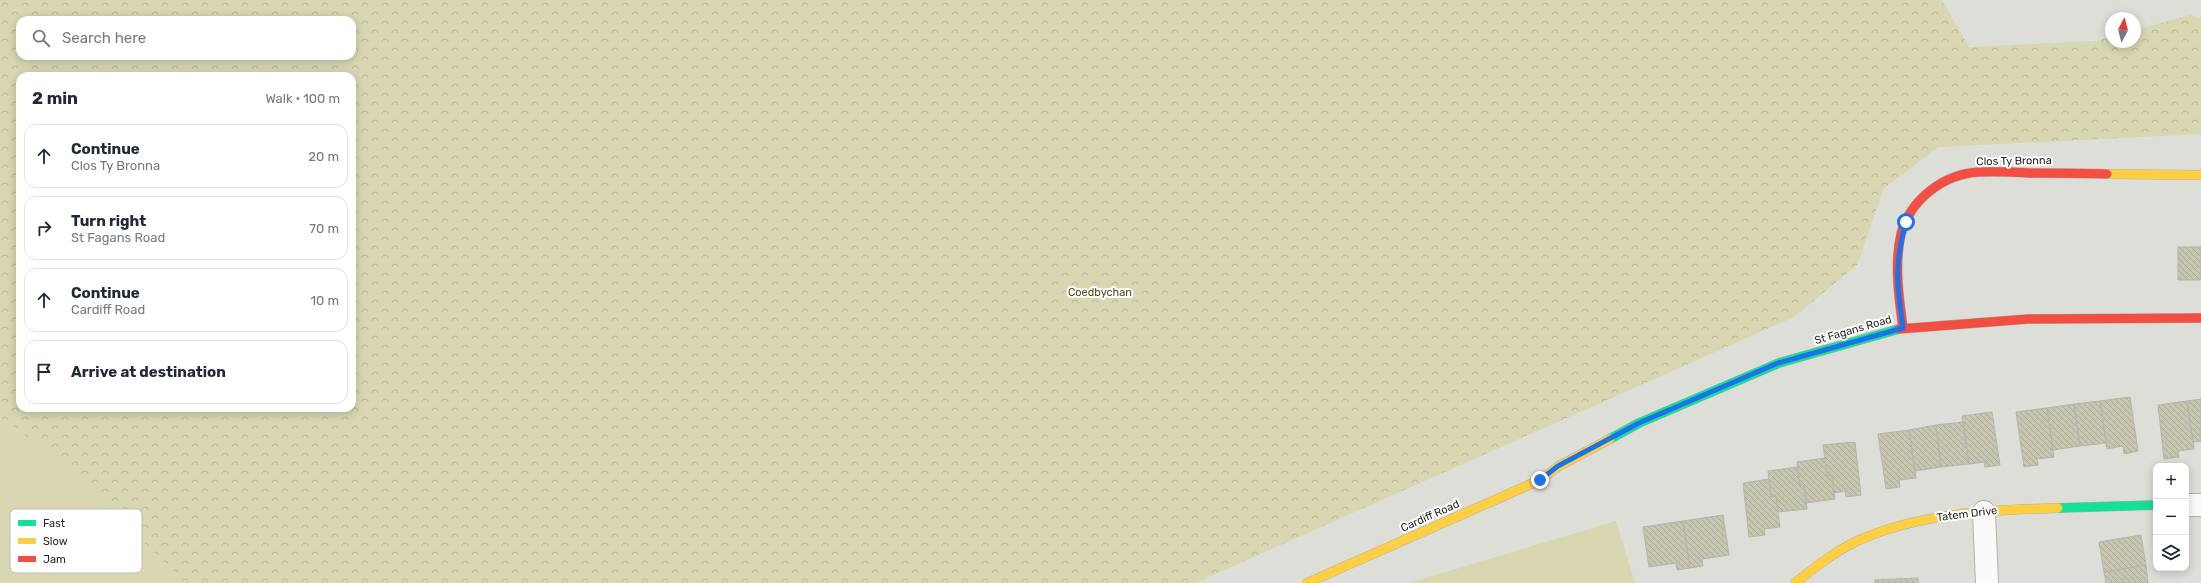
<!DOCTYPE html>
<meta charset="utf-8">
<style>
:root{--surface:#fff;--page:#f2f2f3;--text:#1f2937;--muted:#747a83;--line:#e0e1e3}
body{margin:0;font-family:Rubik,sans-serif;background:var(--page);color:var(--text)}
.controls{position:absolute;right:12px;bottom:12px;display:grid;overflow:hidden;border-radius:8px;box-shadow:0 2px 10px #0003}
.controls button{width:36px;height:36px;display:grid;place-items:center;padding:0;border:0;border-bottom:1px solid var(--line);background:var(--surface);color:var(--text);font:20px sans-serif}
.compass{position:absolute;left:2105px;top:12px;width:36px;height:36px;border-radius:50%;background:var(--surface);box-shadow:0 2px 10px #0003;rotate:7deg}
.stop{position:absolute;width:12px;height:12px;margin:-9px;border:3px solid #1a73e8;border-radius:50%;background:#fff}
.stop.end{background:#1a73e8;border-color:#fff;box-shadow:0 1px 4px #0008}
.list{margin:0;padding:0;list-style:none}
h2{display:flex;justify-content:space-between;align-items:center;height:52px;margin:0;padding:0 16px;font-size:17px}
h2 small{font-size:13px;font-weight:400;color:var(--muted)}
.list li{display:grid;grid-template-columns:26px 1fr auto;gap:12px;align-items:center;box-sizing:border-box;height:64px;margin:0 8px 8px;padding:0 8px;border:1px solid var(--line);border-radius:12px}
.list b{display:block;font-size:15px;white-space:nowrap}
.list p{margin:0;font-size:13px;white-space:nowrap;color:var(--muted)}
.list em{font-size:13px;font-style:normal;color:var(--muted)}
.icon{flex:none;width:22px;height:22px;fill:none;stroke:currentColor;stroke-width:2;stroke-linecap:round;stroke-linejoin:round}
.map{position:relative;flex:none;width:2201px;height:583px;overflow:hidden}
.search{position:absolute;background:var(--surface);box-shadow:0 2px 10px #0003;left:16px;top:16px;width:340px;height:44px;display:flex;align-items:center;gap:10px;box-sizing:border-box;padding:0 14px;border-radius:12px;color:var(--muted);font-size:15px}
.panel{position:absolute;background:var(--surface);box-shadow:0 2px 10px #0003;left:16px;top:72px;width:340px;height:340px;border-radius:12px}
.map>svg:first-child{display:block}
.grass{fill:#d8d7b2}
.forest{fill:url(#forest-crowns);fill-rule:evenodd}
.building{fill:url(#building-back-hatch);stroke:#b5b5b0}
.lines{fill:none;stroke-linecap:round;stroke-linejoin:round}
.street-casing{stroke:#b1b1ad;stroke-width:24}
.fast-casing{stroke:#b1b1ad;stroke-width:10}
.slow-casing{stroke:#b1b1ad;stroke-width:10}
.jam-casing{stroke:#b1b1ad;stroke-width:10}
.street{stroke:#fafaf9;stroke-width:22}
.fast{stroke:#16e098;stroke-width:9}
.slow{stroke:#ffcf43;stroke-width:9}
.jam{stroke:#f24e42;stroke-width:9}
.route{stroke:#1a73e8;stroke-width:5}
.labels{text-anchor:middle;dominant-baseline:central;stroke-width:4;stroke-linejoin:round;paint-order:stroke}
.street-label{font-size:11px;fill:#282824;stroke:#fff}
.park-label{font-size:11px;fill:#4e4b22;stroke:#fff}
.key{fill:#fff;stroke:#bebebd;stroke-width:1}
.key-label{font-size:11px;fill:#282824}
</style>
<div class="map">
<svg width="2201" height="583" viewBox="0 0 2201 583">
<defs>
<pattern id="forest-crowns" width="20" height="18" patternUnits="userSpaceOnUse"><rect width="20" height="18" fill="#d8d7b2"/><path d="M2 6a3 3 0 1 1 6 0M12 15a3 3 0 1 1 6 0" fill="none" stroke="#b9b999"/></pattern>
<pattern id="building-back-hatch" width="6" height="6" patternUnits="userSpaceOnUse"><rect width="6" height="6" fill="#c6c5af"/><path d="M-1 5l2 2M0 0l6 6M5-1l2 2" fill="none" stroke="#aaa996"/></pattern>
</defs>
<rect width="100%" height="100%" fill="#deded8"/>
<path class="grass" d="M0,418L50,453L162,560L184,583H0Z
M1616,521L1635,583H1409Z"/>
<path class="forest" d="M0,0H1942L1969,47L2097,41L2111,37V42H2135V30L2190,15L2201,19V134L1939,147L1884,188L1857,265L1794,317L1195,583H184L162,560L50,453L0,418ZM20,20H352V56H20ZM20,76H352V408H20Z"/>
<path class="building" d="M2178,247H2201V280H2178Z
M2130,397L2138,451L2124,454L2123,446L2107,449L2100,401Z
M2201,399V441L2193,442L2187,401Z
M2100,401L2106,443L2080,446L2074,404Z
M2187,401L2194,449L2178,451L2179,457L2164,459L2158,405Z
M2074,404L2080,446L2053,450L2047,408Z
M2047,408L2054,457L2037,459L2038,465L2024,467L2016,412Z
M1992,412L2000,465L1985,467L1984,462L1969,464L1962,416Z
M1963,422L1969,464L1941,467L1936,425Z
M1936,425L1941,467L1915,471L1909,430Z
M1909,430L1916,478L1899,480L1900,487L1886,489L1878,434Z
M1855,442L1861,495L1846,497L1845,491L1834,493L1832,475L1827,476L1823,445Z
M1825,458L1827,476L1832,475L1835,499L1806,503L1804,485H1800L1797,462Z
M1797,467L1800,485H1804L1807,509L1778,512L1776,496L1771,497L1768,471Z
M1769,479L1771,497L1776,496L1780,527L1764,529L1765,535L1749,537L1743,483Z
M1723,515L1729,555L1702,559L1703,566L1690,568L1683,521Z
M1683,521L1690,568L1677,570L1676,563L1649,567L1643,527Z
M2141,535L2146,565L2104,572L2099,542Z
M2146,565L2148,583H2106L2104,572Z
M1918,578V583H1875V580Z"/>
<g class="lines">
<g class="street-casing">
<path id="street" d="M2186,505H2201
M1984,512L1987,583"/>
</g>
<g class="fast-casing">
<path id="fast" d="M1610,439L1639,423L1779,363L1899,329
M2058,508L2156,505"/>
</g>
<g class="slow-casing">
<path id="slow" d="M2107,174L2201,175
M1307,583L1540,480L1559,466L1610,439
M1795,583C1814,568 1833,553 1855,542C1917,513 1991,510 2058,508"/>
</g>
<g class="jam-casing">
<path id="jam" d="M1903,328C1899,298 1894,265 1901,234C1910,200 1943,174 1979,172C1996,171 2014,172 2031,173C2056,173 2082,173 2107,174
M1899,329L2028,319L2201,318"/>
</g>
<use href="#street" class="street"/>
<use href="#fast" class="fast"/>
<use href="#slow" class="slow"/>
<use href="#jam" class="jam"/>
</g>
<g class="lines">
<path class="route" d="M1540,480L1558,466L1639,423L1778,363L1903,328C1897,285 1894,265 1906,222"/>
</g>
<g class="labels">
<g class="street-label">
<text transform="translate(2014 161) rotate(-1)">Clos Ty Bronna</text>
<text transform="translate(1853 330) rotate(-16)">St Fagans Road</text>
<text transform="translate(1967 514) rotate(-7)">Tatem Drive</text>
<text transform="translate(1430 516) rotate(-24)">Cardiff Road</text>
</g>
<g class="park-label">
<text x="1100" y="292">Coedbychan</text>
</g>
</g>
<rect x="10" y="509" width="132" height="64" rx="6" class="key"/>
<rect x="18" y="520" width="18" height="6" fill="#16e098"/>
<rect x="18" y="538" width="18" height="6" fill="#ffcf43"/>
<rect x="18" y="556" width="18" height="6" fill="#f24e42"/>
<g class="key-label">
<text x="43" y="527">Fast</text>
<text x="43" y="545">Slow</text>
<text x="43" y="563">Jam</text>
</g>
</svg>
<div class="controls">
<button>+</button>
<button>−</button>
<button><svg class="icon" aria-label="layers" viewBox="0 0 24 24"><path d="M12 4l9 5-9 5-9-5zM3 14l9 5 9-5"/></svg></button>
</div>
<svg class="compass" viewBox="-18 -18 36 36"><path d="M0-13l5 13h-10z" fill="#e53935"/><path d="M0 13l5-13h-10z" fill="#747a83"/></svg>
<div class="stop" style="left:1906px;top:222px"></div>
<div class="stop end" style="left:1540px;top:480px"></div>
<div class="search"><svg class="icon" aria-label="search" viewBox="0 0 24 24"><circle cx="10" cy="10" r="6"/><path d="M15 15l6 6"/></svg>Search here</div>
<section class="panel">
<h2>2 min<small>Walk · 100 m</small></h2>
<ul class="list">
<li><svg class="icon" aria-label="ahead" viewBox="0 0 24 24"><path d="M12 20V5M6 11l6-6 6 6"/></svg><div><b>Continue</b><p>Clos Ty Bronna</p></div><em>20 m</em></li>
<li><svg class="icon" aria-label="right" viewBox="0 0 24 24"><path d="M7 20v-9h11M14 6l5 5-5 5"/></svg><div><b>Turn right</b><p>St Fagans Road</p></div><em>70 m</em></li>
<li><svg class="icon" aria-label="ahead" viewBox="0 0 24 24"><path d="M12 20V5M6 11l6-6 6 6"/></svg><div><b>Continue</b><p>Cardiff Road</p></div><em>10 m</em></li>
<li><svg class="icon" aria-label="arrive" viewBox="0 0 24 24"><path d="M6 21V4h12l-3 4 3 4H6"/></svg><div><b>Arrive at destination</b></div></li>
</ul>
</section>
</div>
